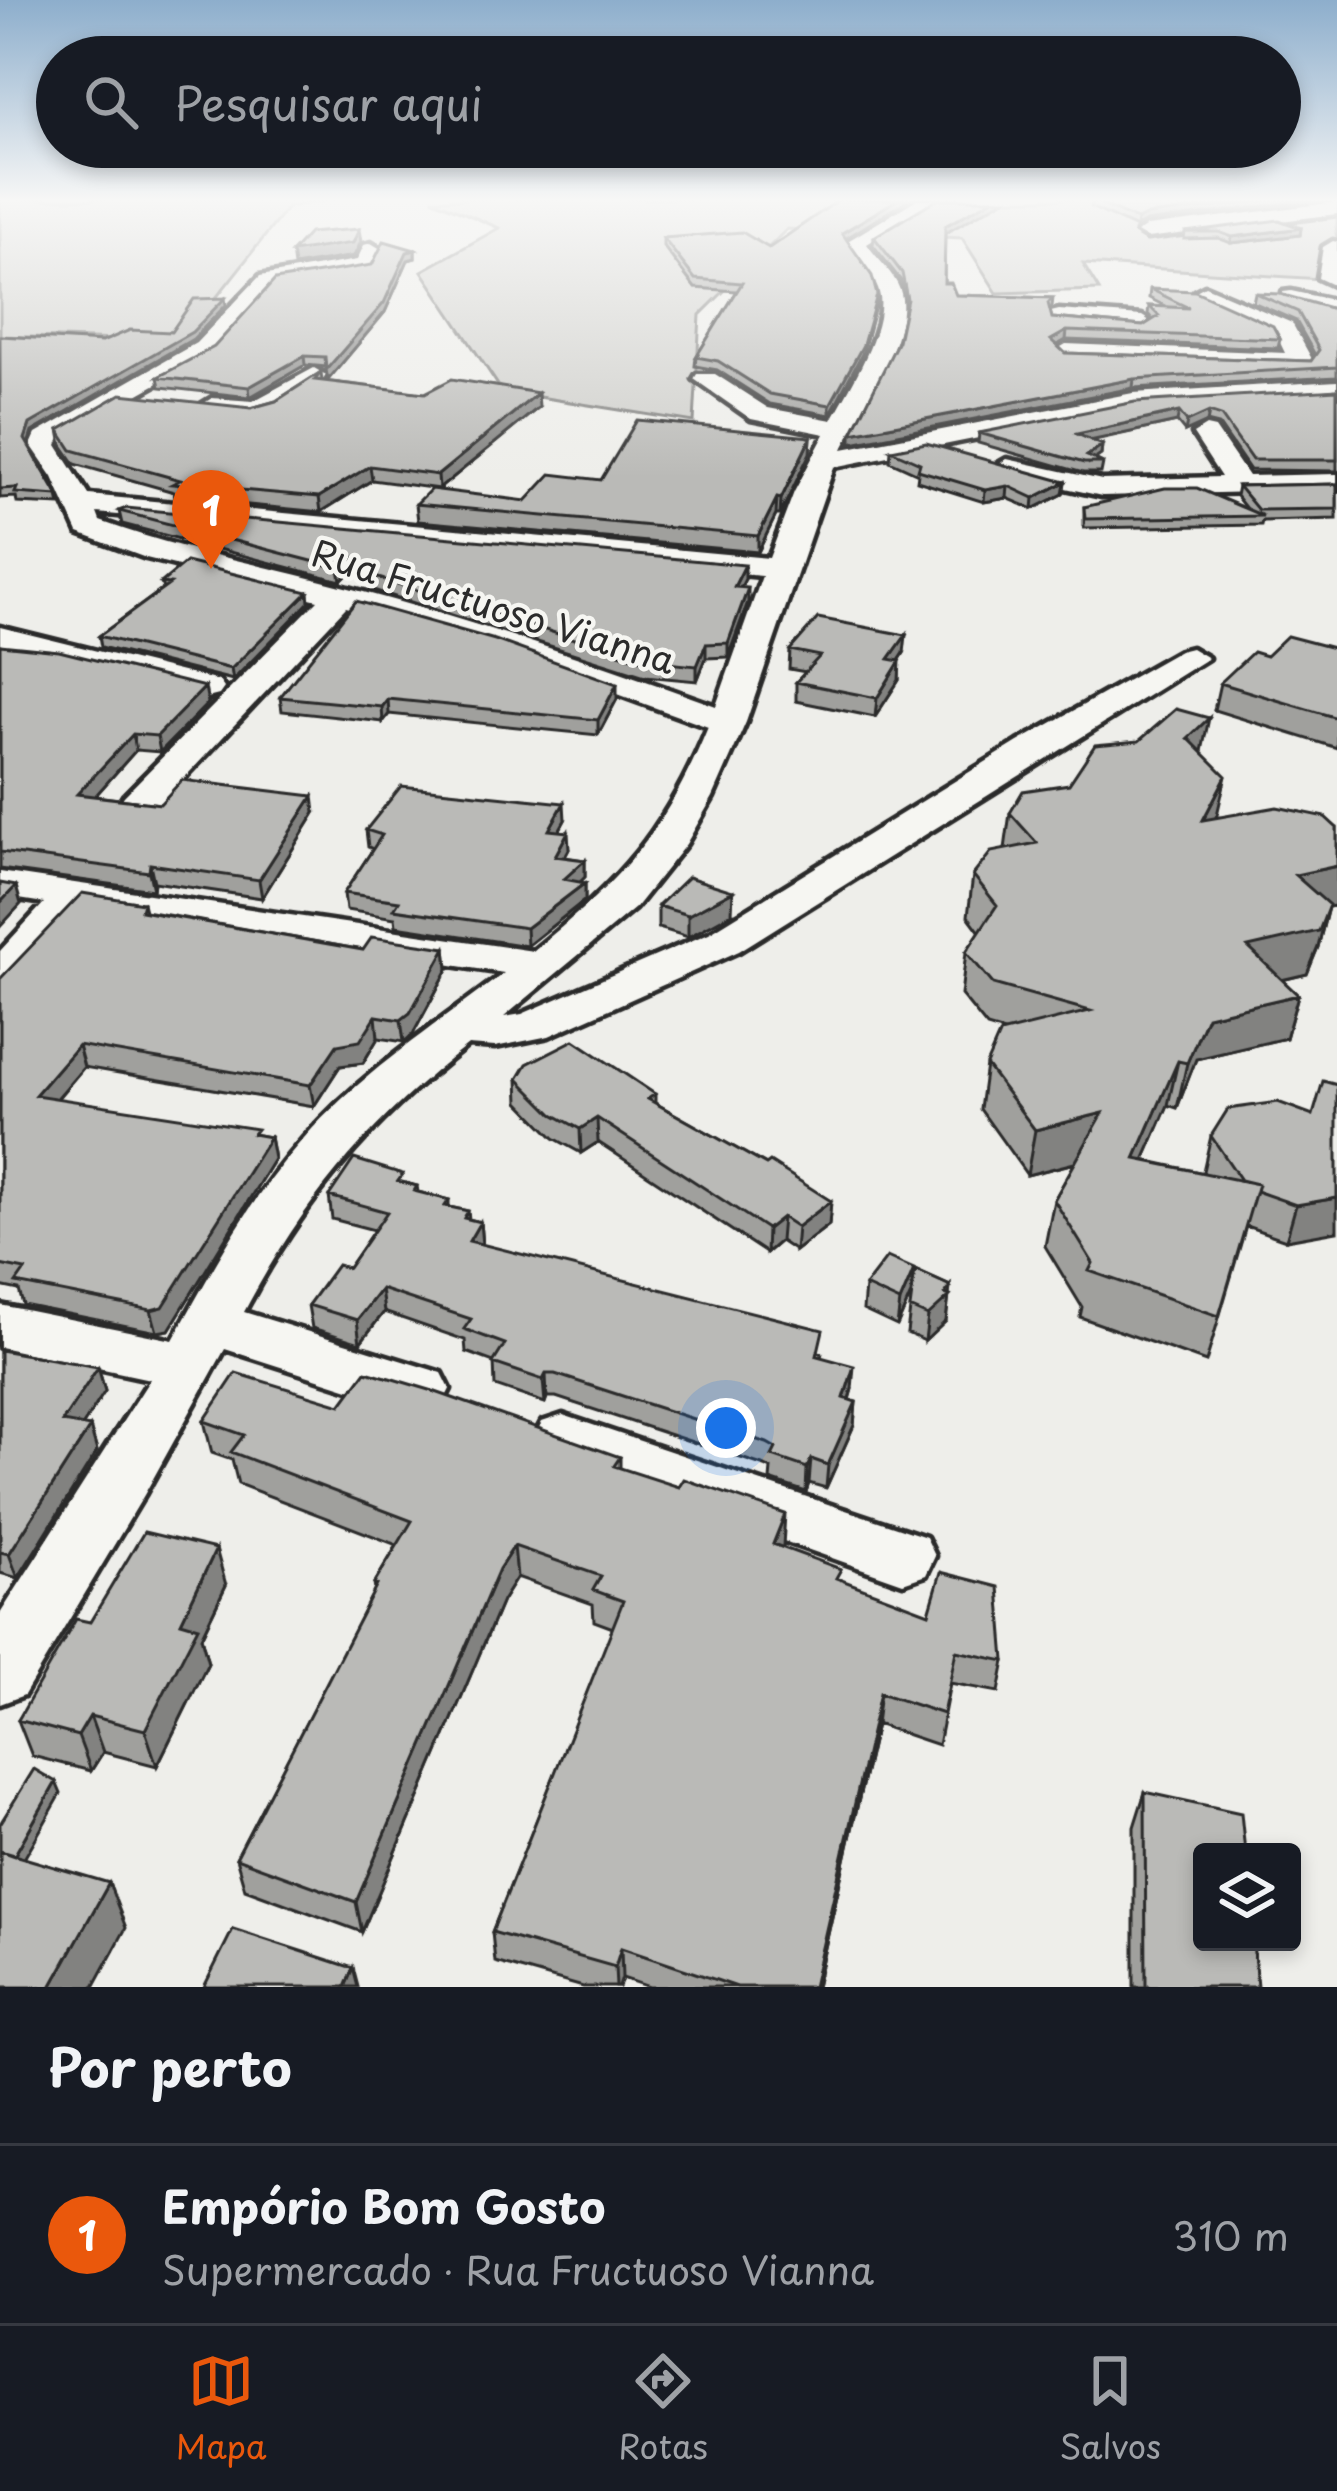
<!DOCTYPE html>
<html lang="pt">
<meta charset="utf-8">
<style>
:root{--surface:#171b24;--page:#242831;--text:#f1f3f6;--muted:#9ea1a6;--line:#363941;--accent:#ea580c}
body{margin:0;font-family:"Playpen Sans",sans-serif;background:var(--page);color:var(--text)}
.controls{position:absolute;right:36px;bottom:36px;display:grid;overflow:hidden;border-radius:12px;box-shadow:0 6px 18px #0003}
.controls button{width:108px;height:108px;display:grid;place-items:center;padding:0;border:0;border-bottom:3px solid var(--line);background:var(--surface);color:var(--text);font:60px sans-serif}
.you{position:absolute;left:726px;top:1428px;width:42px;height:42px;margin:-30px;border:9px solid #fff;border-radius:50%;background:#1a73e8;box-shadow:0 0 0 18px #1a73e833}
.badge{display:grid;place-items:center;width:78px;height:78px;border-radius:50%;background:var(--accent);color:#fff;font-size:39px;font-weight:700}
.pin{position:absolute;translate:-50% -99px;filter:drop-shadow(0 3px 6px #0008)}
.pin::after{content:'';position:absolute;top:63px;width:42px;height:36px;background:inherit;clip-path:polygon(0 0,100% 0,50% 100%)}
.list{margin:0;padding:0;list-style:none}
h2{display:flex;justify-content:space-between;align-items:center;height:156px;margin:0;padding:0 48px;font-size:51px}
h2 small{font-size:39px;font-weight:400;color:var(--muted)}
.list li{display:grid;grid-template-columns:78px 1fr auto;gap:36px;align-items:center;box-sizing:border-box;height:180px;padding:0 48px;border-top:3px solid var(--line)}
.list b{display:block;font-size:45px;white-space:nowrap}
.list p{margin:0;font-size:39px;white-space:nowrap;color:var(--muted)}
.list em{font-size:39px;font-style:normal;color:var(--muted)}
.icon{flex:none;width:66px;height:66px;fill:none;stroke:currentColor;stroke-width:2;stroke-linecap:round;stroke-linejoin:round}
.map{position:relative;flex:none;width:1337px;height:1987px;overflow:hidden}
.search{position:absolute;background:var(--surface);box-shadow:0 6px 18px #0003;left:36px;right:36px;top:36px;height:132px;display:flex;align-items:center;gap:30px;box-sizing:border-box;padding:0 42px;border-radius:66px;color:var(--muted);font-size:45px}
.sheet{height:336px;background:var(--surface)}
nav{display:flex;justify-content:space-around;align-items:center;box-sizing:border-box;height:168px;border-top:3px solid var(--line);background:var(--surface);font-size:33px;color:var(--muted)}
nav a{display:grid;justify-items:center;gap:6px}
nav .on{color:var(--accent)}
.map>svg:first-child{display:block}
.green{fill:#cececa;stroke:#7c7c7a;stroke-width:3}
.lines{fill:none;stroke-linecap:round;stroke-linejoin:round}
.street-casing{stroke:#2b2b2b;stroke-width:9}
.street{fill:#f6f6f2;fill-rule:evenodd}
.wall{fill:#a0a09d;stroke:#2b2b2b;stroke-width:3}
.shaded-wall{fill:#828280;stroke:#2b2b2b;stroke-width:3}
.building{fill:#babab7;stroke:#2b2b2b;stroke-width:3}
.labels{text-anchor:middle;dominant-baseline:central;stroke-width:9;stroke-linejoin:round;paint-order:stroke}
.far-street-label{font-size:36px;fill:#2b2b2b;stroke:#f6f6f2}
</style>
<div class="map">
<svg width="1337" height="1987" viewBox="0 0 1337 1987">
<rect width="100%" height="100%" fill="#eeeeea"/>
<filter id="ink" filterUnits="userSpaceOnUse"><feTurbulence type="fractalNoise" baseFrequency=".00833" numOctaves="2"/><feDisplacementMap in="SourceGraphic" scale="24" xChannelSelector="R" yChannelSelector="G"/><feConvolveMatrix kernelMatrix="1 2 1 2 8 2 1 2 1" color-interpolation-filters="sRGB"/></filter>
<g filter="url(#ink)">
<path class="green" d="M0,199H333L288,207L181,342L0,336Z
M432,199H1337V280L1083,264L1099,290L997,293L962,238L787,229L700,315L694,422L502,391L422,271L499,228Z"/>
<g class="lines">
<g class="street-casing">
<path id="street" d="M917,199H939L867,244C877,259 894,273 900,290C914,329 861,414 843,449L1133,393L1337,381V395L1133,407L834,467L746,722L713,797L686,844L635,908L504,1017L522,1014L709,933L1018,742L1179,651L1191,648L1208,658L739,951L549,1036L495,1047L468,1045C367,1124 304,1199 244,1312L442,1373L450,1389L442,1405L421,1412L225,1349L144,1495L24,1695L0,1704V1614L150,1379L0,1347V1305L173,1340C212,1270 250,1198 304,1138C361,1073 436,1025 504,973L85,909L16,986L0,990V951L44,903L0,896V872L533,951C621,879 664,834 708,727L497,650L346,607L152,812H124L119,804L124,796L318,600L146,558L78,533L53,477L31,445L36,434L196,343L260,276L357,260L364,245L371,243L381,249L372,269L274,285L212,353L60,438L57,445L89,495L769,558L794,492L825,434L751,419L694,379L697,374H715L768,408L832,420C849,389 891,323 878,289C872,272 855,258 846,242ZM97,513L762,576L716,706C595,662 473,621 349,588C266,565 182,551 100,521Z
M1337,202V214L1147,238L1137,232L1147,226Z
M1333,241L1337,242V287L1318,278L1323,247Z
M1205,286L1292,323L1313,361L1309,366L1066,358L1054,351L1066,344L1285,353L1275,332L1197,297L1194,292Z
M1291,291L1337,301V315L1283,302V292Z
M1059,310L1142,316L1153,323L1142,330L1051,322V312Z
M314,368L326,375L323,380C290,400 235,438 199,406L212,398L253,401Z
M1206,426L1215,428L1248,476L1337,474V490L1102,496L997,473L993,467L1007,459L1102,480L1221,477L1193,434Z
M0,627L219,681L224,688L219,695L207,698L0,647Z
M563,1415L926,1537L935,1556L926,1575L903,1583L542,1456L533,1439L542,1422Z"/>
</g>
<use href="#street" class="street"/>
</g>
<path class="wall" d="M1092,200H1313L1146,222L1136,228L1091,207Z
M1301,228L1300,235L1231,243L1218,238L1184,239L1185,232Z
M945,233L944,283L956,295L1053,298L1052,307L1049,309L1052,318L1143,326L1153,320L1148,314L1149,306L1167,307L1149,298L1150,289L1280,339L1278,348L1066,340L1057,345L1065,353L1311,361L1315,355L1296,321L1253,302L1255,293L1337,310V377L1133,388L852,443L898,341L906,304L901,281L873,245L874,237Z
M663,238L769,248L846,238L876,303L862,354L830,415L770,404L717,370L695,366L696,357L737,291L695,288L663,246Z
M415,250V258L408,260L385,312L328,380L326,367L305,365L250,397L160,387L158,377Z
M226,305L193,339L32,432L28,444L58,496L60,505L17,503L16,497L0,498V336L102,342L171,332Z
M321,372L322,381L539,407L439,489L372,480L321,512L175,498L174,492L75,464L62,445L59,430L251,408L276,401Z
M1337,390V471L1250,470L1219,425L1207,422L1185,432L1177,422L1092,440L1102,445L1101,455L1095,459L1103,463L1101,473H1083L978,443L979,433Z
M811,437L810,453L780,515H776L758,552L418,521L416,504L526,501L601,480Z
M891,450L1065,482L1063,494L1033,509L1007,498L984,502L917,481L918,474L890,461Z
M1337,484V519L1262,521L1261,525L1084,528V507L1247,510L1236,496L1238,486Z
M119,511L745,579L740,587L748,602L728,657L706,658L697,681L645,676L376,591L354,568L341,581L122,524Z
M161,583L309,602L233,680L101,647L99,636L163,589Z
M1337,644V748L1214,710L1220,683L1266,656L1333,648Z
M0,645L208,703L160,752L136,750L95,796L160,804L315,813L262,898L154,882L153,890L0,869Z
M790,650L904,653L899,661V680L875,717L796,701V682L806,672L789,669Z
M280,697L617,699L598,735L389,714L383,722L282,711Z
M1202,752L1216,817L1337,828V899L1335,906L1328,907L1318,947L1307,974L1282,980L1298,995L1286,1038L1196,1059L1177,1108L1168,1105L1144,1160L1204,1173L1203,1171L1211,1136L1313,1115L1337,1085L1286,1240L1246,1226L1206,1362L1080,1317L1082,1307L1045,1246L1054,1200L1075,1163L1027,1175L980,1109L986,1065L1004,1032L987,1027L961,995L966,952L980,932L968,916L973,875L1005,849L1010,813L1069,784Z
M565,820L559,831L569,849L565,857L585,860V877L580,882L585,883V900L527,946L396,926L395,918L346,910L344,893L373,849L368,847L366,830Z
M143,903L145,911L363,950L446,948L448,969L413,1034L404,1042L378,1038L363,1063L340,1066L314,1106L84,1067L57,1099L270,1137L274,1159L169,1330L157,1332L23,1305L19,1290L0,1286V979Z
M658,906L732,913L688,937L658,928Z
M518,1079L655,1094V1103L831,1201L829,1225L795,1251L780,1241L766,1253L598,1142L581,1153L554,1138L519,1102Z
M404,1183L417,1186L418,1192L449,1200V1207L468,1211L469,1219L480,1222L482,1245L822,1353L821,1357L852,1389L849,1400L856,1402L854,1425L826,1488L809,1483L806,1492L770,1480L771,1469L765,1466L556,1397H547L545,1403L495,1386L494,1362L466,1352L465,1340L384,1312L360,1343L312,1328L308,1305L348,1268L374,1230L332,1219L329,1196Z
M915,1270L950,1286L946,1321L925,1341L907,1333Z
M865,1286L911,1294L897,1326L863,1310Z
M0,1350L98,1367L105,1391L82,1426L90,1427L97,1451L18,1578L0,1573Z
M341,1405L620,1457V1468L783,1546L782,1548L839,1580L1005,1661L999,1692L950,1683L938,1745L876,1724L816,1987H649L622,1978L619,1987H583L495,1962L492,1932L613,1628L594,1621L593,1604L517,1577L502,1601L362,1932L245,1889L236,1858L375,1590L374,1584L397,1545L238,1484L232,1460L212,1453L204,1421Z
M226,1585L201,1637L208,1663L157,1766L103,1752L91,1771L32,1756L18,1720L90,1622Z
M1145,1792L1257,1987H1134V1827Z"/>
<path class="shaded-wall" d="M898,199H909L842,241V233Z
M993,199H1005L944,234L945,226Z
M1275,199H1314L1313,200L1146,222L1136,228L1137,220L1148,215Z
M1301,228L1300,235L1231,243L1232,237Z
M359,229L361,242L354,256L294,266L292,252Z
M415,250V258L408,260L385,312L328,380L326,370L407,252Z
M877,295L862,354L830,415V405Z
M225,298L226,305L193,339L32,432L27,448L25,439L30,424Z
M1067,331L1066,340L1050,349L1051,340Z
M304,356L305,365L250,397L249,387Z
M1134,379L1133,388L852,443V433Z
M538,393L539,407L439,489L438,475Z
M1179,412L1177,422L1076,444L1077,434Z
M1209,412L1207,422L1185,432L1187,422Z
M811,437L810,453L780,515L781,499Z
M1102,445L1101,455L1089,463L1087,456Z
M370,466L372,480L321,512L319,497Z
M1065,482L1063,494L1033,509L1034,498Z
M1008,486L1007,498L984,502L985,490Z
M777,498L776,515L758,552V536Z
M352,555L354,568L341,581L339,568Z
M745,565V579L734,601V587Z
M748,588V602L728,657V643Z
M308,592L309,602L233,680L231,669Z
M906,635L904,653L888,677L889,659Z
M706,644V658L697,681V666Z
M900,661L899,680L875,717L877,698Z
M617,684V699L598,735V720Z
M205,687L208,703L160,752L157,736Z
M388,699L389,714L383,722L382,707Z
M1209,718L1201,756L1188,738Z
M133,734L136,750L81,812L77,794Z
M1226,776L1217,815L1195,860L1203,820Z
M313,796L315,813L262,898L259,880Z
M564,803L565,820L550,847L549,830Z
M568,832L569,849L556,873L555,856Z
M585,860V877L565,897L564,879Z
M150,864L154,882L153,890L149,872Z
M1337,866V899L1335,906L1328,907L1318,947L1307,974L1238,990L1248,947L1295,875Z
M585,883V900L527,946L526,928Z
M16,886L21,904L0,927V903Z
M733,891L732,913L688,937V915Z
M446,948L448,969L413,1034L404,1042L401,1020Z
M1298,995L1286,1038L1196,1059L1177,1108L1187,1063L1207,1016Z
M376,1016L378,1038L363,1063L340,1066L314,1106L310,1085L337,1045Z
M78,1045L84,1067L41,1117L35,1095Z
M1178,1061L1168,1105L1125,1204L1135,1159Z
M1103,1113L1094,1158L1027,1175L1035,1130Z
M597,1118L598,1142L581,1153L580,1129Z
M270,1137L274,1159L169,1330L157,1332L151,1310Z
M1337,1198V1231L1286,1240L1296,1205Z
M831,1201L829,1225L795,1251L797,1227Z
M782,1217L780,1241L766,1253L767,1229Z
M480,1222L482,1245L469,1241Z
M914,1269L911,1294L897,1326L900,1302Z
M950,1286L946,1321L925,1341L928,1316Z
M381,1289L384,1312L360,1343L357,1320Z
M854,1366L852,1389L842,1421L844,1398Z
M98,1367L105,1391L70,1445L62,1422Z
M546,1374L547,1397L545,1403L543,1380Z
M856,1402L854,1425L826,1488L828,1465Z
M90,1427L97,1451L18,1578L9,1554Z
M811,1459L809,1483L806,1492L807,1468Z
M785,1514L783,1546L771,1576L773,1544Z
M514,1546L517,1577L502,1601L362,1932L356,1902L499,1569Z
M216,1549L226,1585L201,1637L208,1663L157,1766L145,1730L181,1622Z
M880,1693L876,1724L816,1987H813Z
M90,1716L103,1752L91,1771L78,1736Z
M56,1782L61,1794L9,1885L4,1874Z
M109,1883L126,1928L94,1987H51Z
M621,1948L622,1978L619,1987H616L615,1967Z
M353,1968L358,1987H345Z"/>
<path class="building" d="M840,199H898L842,233L872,276L877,295L863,345L830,405L770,394L718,361L696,357L742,283L695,279L663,238L742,232L769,248Z
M937,199H993L945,226L944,283H951L956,295L1053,298L1048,303L1052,318L1143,326L1159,316L1149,306L1189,308L1150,289L1195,291L1273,326L1280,339L1067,331L1051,340L1065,353L1311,361L1319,350L1298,312L1255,293L1280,294L1337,310V367L1134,379L852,433L898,341L907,299L902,273L874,237Z
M1093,199H1275L1148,215L1137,220L1092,200Z
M1279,220L1301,228L1232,237L1219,232H1185Z
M359,229L353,243L292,252L309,233Z
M384,241L415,250L407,252L384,303L326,370L325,357L304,356L249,387L158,377L214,347L275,280L372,265Z
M225,298L192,332L30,424L25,439L58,496L15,493L17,488L0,489V336L102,342L130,330L171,332L194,299Z
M321,372L315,380L425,393L452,379L538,393L438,475L370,466L319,497L172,484L180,480L72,450L59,430L121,394L251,408L276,401Z
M1337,390V460H1252L1221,416L1209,412L1187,422L1179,412L1077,434L1102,445L1087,456L1103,463H1084L979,433L1135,402Z
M637,420L811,437L781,499L777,498L758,536L416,504L431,489L526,501L551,474L601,480Z
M926,443L1065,482L1034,498L1008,486L985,490L918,470L920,463L891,450Z
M1337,484V509L1258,510L1238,486Z
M1165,488H1197L1263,516L1085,519L1084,507Z
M126,508L745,565L734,587L748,588L728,643L706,644L697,666L645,661L375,577L352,555L339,568L119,511Z
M186,562L308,592L231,669L99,636L170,584L161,583Z
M356,601L495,640L617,684L598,720L388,699L382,707L280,697Z
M818,618L906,635L889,659L900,661L877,698L796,682L820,656L790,650Z
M1287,636L1333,648L1337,644V718L1220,683L1253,652L1266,656Z
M0,645L59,651L205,687L157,736L133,734L77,794L160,804L182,780L313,796L259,880L150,864L149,872L0,852Z
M1176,709L1209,718L1188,738L1226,776L1203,820L1277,807L1325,817L1337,828V866L1295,875L1329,905L1319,931L1248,947L1298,995L1207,1016L1187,1063L1178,1061L1135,1159L1258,1184L1219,1316L1089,1271L1093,1263L1054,1200L1103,1113L1035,1130L986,1065L1000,1033L1090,1011L993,984L966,952L997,905L973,875L991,852L1037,843L1010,813L1023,791L1069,784L1095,745L1139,741Z
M401,786L564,803L549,830L568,832L555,856L585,860L564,879L585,883L526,928L394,909L399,901L344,893L382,835L366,830Z
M688,877L733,891L688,915L658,906Z
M0,883L16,886L0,903Z
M82,893L143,903L141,911L363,950L372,937L446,948L410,1013L401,1020L376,1016L360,1041L337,1045L310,1085L78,1045L35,1095L257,1129L253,1134L270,1137L163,1307L151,1310L16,1283L25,1270L0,1265V979Z
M574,1040L655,1094L648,1099L766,1165L770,1162L831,1201L797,1227L782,1217L767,1229L597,1118L580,1129L553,1114L518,1079L527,1064Z
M1323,1081L1337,1085V1198L1296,1205L1256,1191L1258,1184L1241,1180L1211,1136L1228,1109L1278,1102L1313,1115Z
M354,1159L403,1174L398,1181L417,1186L414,1191L449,1200L445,1206L468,1211L464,1218L480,1222L469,1241L823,1330L817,1356L854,1366L844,1398L856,1402L828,1465L811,1459L807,1468L772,1456L776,1448L767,1443L555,1374H546L543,1380L493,1363L505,1344L464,1329L471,1319L381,1289L357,1320L308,1305L337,1265L348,1268L387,1212L329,1196Z
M887,1257L914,1269L900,1302L865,1286Z
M915,1270L950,1286L945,1294L950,1296L928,1316L910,1308Z
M0,1350L98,1367L62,1422L90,1427L9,1554L0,1552Z
M366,1371L430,1390L620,1457L614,1466L679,1487L684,1479L785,1514L773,1544L841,1569L836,1578L929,1613L941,1572L999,1587L1005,1661L956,1651L943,1714L880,1693L813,1987H737L621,1948L615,1967L492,1932L623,1601L593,1590L601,1576L514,1546L499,1569L356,1902L236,1858L377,1585L374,1584L412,1521L231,1452L244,1435L204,1421L236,1373L341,1405Z
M144,1532L216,1549L181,1622L198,1627L145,1730L90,1716L78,1736L18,1720L76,1619L90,1622Z
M34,1769L56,1782L14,1856L0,1851V1824Z
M1145,1792L1241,1813L1245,1852H1202V1942H1253L1257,1987H1146Z
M0,1851L109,1883L51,1987H0Z
M233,1929L353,1968L345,1987H204Z"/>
</g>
<linearGradient id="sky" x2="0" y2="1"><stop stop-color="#8daecc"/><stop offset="0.42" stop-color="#f7f7f6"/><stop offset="1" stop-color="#f7f7f6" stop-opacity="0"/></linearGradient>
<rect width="1337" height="477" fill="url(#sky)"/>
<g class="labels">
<g class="far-street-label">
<text transform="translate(494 605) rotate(17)">Rua Fructuoso Vianna</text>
</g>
</g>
</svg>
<div class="controls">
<button><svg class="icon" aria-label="layers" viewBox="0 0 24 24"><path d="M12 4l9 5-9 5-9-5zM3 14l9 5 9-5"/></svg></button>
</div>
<div class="you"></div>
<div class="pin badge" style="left:211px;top:569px">1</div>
<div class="search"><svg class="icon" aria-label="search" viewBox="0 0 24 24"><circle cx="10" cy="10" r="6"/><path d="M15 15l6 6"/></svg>Pesquisar aqui</div>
</div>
<section class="sheet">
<h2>Por perto<small></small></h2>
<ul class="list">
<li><span class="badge">1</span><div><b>Empório Bom Gosto</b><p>Supermercado · Rua Fructuoso Vianna</p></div><em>310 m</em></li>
</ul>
</section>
<nav>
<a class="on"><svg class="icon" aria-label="map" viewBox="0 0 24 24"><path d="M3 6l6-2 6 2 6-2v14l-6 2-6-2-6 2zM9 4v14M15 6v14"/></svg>Mapa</a>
<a><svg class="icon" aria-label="directions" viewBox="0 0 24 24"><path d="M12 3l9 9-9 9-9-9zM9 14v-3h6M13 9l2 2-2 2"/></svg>Rotas</a>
<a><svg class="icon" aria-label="saved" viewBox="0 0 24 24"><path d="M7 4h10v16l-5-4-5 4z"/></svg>Salvos</a>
</nav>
